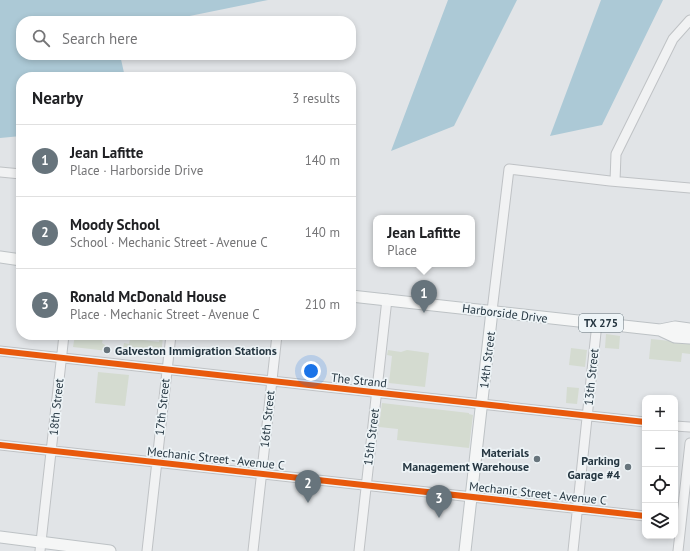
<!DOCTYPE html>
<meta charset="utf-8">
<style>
:root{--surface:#fff;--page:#f2f2f2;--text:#202124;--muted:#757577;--line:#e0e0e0;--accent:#67747c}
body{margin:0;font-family:"PT Sans",sans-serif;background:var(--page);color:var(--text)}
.controls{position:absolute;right:12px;bottom:12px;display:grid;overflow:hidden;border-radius:8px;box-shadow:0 2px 6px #0003}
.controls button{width:36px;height:36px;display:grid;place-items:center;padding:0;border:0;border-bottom:1px solid var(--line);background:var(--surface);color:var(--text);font:20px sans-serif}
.you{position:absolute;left:311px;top:371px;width:14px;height:14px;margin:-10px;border:3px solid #fff;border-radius:50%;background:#1a73e8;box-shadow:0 0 0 6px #1a73e833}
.badge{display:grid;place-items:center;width:26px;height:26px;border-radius:50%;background:var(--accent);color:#fff;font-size:13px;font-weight:700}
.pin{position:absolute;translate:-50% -33px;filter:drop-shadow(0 1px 2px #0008)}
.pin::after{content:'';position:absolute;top:21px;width:14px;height:12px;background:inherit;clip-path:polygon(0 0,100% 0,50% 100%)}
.popup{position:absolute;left:373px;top:215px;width:102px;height:52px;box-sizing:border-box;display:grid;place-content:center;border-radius:8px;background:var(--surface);filter:drop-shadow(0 1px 3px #0005);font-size:13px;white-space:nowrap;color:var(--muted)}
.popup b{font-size:15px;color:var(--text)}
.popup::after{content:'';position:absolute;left:50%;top:100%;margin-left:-8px;border:8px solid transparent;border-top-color:var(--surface)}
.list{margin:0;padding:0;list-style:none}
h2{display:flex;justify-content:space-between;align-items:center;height:52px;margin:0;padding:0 16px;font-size:17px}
h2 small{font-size:13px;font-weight:400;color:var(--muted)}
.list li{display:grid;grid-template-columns:26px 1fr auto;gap:12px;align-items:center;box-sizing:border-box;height:72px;padding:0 16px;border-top:1px solid var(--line)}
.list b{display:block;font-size:15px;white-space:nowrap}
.list p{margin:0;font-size:13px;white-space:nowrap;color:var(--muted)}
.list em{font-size:13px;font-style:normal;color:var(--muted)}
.icon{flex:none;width:22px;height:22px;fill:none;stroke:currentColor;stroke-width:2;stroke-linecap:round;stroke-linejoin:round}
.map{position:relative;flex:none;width:690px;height:551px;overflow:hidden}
.search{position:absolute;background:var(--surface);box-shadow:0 2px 6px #0003;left:16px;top:16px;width:340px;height:44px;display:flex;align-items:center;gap:10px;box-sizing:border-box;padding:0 14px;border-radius:16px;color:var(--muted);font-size:15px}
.panel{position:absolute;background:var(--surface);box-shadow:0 2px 6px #0003;left:16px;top:72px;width:340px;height:268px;border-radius:16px}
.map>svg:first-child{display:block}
.green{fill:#d4dbd0}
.water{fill:#acc9d6}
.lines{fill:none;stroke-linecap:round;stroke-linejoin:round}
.minor-casing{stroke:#bfc2c5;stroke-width:11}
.major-casing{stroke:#bdc2c5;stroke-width:13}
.minor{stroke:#f1f2f3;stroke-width:9}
.major{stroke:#f5f6f6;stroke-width:11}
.cycleway-casing{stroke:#eef4f7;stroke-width:8}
.cycleway{stroke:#e8590c;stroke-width:6}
.poi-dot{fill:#67747c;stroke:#eef4f7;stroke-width:1.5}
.labels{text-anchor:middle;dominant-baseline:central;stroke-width:3.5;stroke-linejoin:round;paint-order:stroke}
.shield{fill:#eef4f7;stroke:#627078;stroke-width:1}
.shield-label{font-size:11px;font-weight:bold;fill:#263742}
.street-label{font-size:12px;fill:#263742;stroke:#eef4f7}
.poi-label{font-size:12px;font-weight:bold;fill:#263742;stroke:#eef4f7;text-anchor:end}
</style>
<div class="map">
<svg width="690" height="551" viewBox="0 0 690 551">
<rect width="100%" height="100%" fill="#e1e4e7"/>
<path class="green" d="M606,334L620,336L619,349L605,348Z
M75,335H101L103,338L102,343L108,347V351L73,347Z
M160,335H163L161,357L122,353L124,343L129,344L130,339H133L134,337L142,338L143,340L159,342Z
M651,339L690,343V354L682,353L681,362L649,359Z
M571,348L587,350L585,367L569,365Z
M388,350L401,352L407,350L429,353L425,387L389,383L392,356L387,355Z
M98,372L129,375L125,406L95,403Z
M567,387L579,388L577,404L566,403Z
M382,403L469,413V414L473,415L469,448L397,440L398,429L379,427Z"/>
<path class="water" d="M0,0H268L165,21H21V55H120L125,77H21V136L0,138Z
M448,0H517L454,126L391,151Z
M601,0H663L602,125L550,136Z"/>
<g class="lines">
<g class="minor-casing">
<path id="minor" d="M0,172L21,174
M615,181L616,154L673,39L690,20
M492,311L509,169L610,181L690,188
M0,351L645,422
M675,426L690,427
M0,445L645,516
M40,551L64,335
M147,551L171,335
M253,551L277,335
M359,551L387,299
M573,551L597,323
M678,551L690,443"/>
</g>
<g class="major-casing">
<path id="major" d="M0,257L21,260
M351,296L660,330L675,327L690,329
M660,330L675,337L690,338
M0,537L110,551
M465,551L492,311"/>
</g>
<use href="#minor" class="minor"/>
<use href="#major" class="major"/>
<g class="cycleway-casing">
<path id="cycleway" d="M0,351L645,422
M0,445L645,516"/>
</g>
<use href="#cycleway" class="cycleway"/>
</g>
<g class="poi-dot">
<circle cx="107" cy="350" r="4"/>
<circle cx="537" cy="459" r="4"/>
<circle cx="628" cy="467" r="4"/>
</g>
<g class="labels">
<rect class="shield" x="579" y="314" width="44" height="18" rx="3"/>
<g class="shield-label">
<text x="601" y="323">TX 275</text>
</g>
<g class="street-label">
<text transform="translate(505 313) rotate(7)">Harborside Drive</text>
<text transform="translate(487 360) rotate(-83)">14th Street</text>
<text transform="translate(591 377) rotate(-84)">13th Street</text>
<text transform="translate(359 380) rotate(6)">The Strand</text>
<text transform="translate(56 407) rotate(-84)">18th Street</text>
<text transform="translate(162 407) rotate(-84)">17th Street</text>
<text transform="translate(267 419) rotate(-84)">16th Street</text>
<text transform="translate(371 437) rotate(-83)">15th Street</text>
<text transform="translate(216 458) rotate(6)">Mechanic Street - Avenue C</text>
<text transform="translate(538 493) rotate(6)">Mechanic Street - Avenue C</text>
</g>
<g class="poi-label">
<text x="115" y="350" text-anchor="start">Galveston Immigration Stations</text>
<text x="529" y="452">Materials<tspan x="529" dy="14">Management Warehouse</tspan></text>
<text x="620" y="460">Parking<tspan x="620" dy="14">Garage #4</tspan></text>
</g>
</g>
</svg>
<div class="controls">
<button>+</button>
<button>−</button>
<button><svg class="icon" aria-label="locate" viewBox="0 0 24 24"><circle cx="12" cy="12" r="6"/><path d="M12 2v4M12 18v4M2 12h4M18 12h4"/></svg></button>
<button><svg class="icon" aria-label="layers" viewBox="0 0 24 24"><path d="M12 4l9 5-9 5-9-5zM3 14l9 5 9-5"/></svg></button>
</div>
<div class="you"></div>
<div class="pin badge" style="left:424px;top:313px">1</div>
<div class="popup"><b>Jean Lafitte</b>Place</div>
<div class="pin badge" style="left:308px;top:503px">2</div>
<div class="pin badge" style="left:439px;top:518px">3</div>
<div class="search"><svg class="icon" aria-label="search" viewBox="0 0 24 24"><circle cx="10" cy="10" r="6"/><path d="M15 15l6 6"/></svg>Search here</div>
<section class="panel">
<h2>Nearby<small>3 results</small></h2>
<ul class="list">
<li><span class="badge">1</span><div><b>Jean Lafitte</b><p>Place · Harborside Drive</p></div><em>140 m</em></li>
<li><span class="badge">2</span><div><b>Moody School</b><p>School · Mechanic Street - Avenue C</p></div><em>140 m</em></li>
<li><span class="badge">3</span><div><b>Ronald McDonald House</b><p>Place · Mechanic Street - Avenue C</p></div><em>210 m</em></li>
</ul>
</section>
</div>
